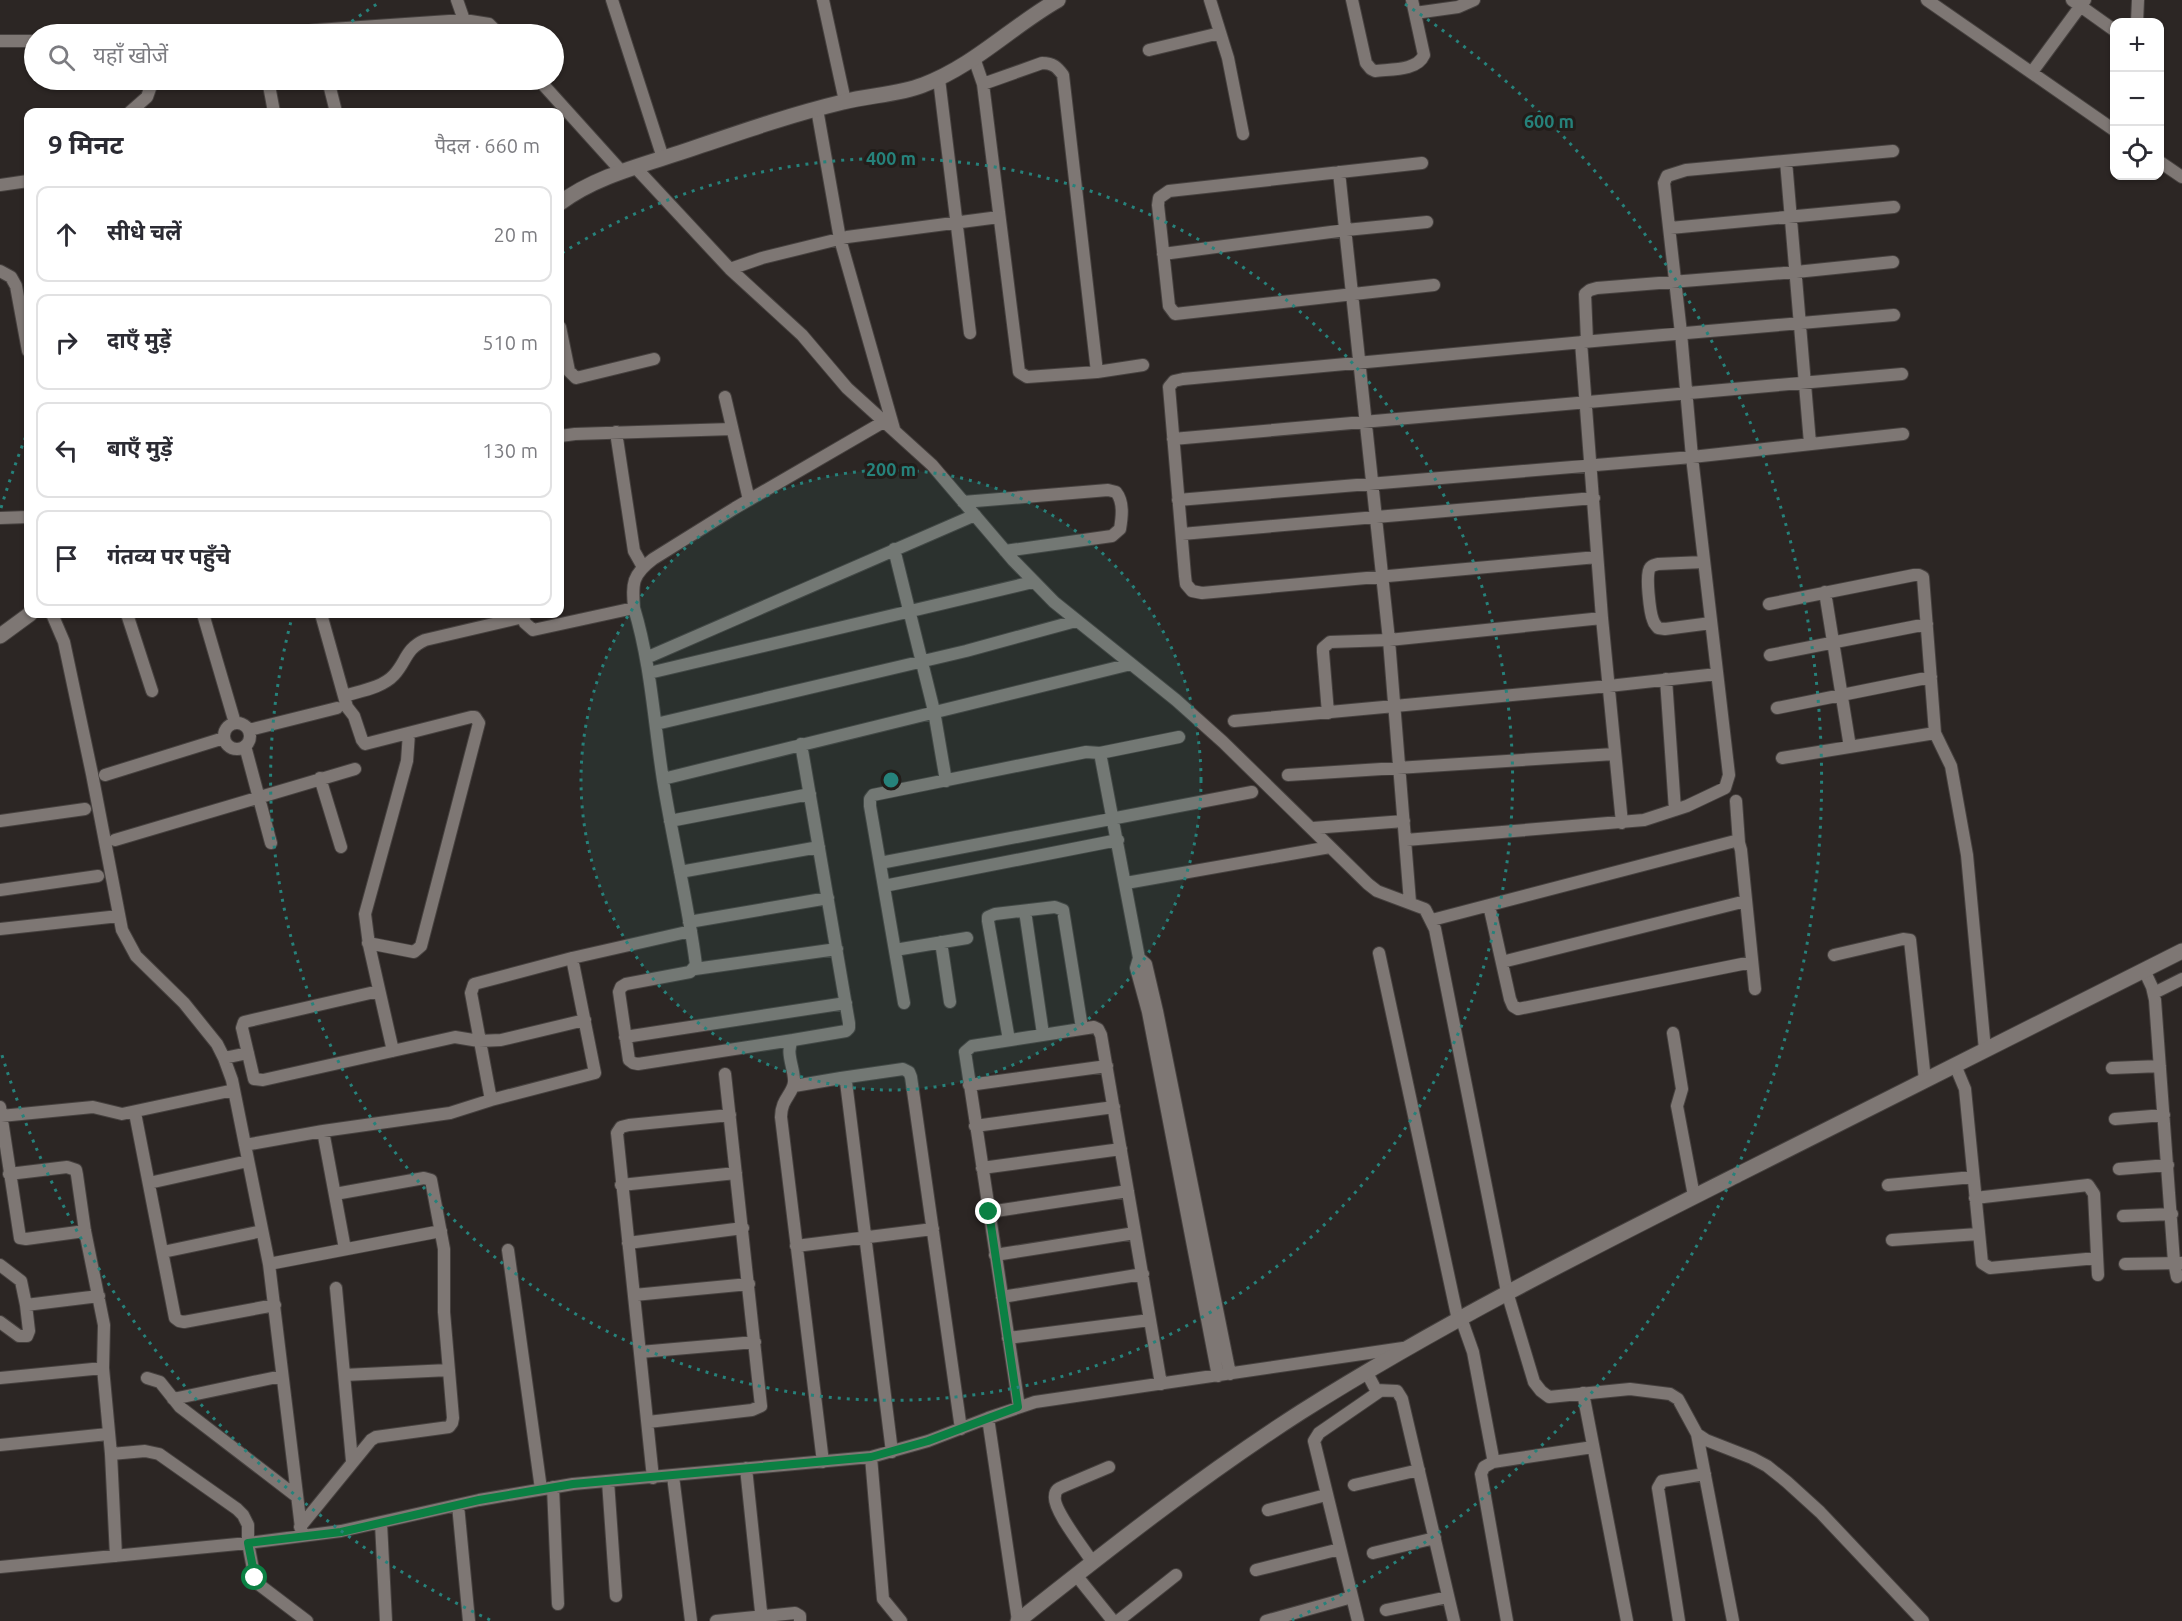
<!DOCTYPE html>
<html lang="hi">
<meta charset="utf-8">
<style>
:root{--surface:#fff;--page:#f7f7f7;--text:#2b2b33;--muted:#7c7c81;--line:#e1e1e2}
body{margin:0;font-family:Ubuntu,"Noto Sans Devanagari",sans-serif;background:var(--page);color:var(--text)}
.controls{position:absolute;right:18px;top:18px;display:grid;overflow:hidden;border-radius:12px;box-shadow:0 2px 4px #0004}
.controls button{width:54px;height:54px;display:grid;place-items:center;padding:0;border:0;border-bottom:2px solid var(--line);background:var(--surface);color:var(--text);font:30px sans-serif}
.stop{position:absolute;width:18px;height:18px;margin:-14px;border:4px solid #0b8043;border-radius:50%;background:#fff}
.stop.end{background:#0b8043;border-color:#fff;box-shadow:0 2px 6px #0008}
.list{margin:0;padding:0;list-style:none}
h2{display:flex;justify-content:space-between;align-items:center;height:78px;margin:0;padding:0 24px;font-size:26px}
h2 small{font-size:20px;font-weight:400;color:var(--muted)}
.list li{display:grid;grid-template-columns:39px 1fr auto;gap:18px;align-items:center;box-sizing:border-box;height:96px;margin:0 12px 12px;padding:0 12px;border:2px solid var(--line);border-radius:12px}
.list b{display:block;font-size:22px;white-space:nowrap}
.list em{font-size:20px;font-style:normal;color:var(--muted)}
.icon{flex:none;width:33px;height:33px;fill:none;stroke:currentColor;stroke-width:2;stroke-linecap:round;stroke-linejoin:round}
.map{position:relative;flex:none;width:2182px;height:1621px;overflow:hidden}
.search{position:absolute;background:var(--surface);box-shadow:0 2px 4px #0004;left:24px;top:24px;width:540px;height:66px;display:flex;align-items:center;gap:15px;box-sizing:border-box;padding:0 21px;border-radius:33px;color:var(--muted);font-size:22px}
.panel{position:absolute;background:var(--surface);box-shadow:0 2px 4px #0004;left:24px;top:108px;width:540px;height:510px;border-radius:12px}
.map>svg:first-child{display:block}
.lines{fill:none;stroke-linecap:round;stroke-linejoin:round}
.minor-casing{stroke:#46413f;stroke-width:14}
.tertiary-casing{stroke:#46413f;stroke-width:17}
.minor{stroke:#7e7774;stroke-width:12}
.tertiary{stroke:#7e7774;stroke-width:15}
.route{stroke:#0b8043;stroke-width:8}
.ring{fill:none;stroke:#26827b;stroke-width:3;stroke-dasharray:3 6}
.centre{fill:#26827b;stroke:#221d1a;stroke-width:3}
.ring-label{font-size:18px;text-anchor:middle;font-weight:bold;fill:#26827b;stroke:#221d1a;stroke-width:6;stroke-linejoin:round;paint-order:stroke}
</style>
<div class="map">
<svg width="2182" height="1621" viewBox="0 0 2182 1621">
<rect width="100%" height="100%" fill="#2c2624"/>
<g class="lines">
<g class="minor-casing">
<path id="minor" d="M457,0L464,20
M612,0L663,158
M823,0L845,101
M1210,0L1228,58L1243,134
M1352,0L1366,63L1371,69L1375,71C1391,69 1417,71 1424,55L1412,0
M1927,0L2114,130
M2072,0L2114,30
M1415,13L1458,7L1474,0
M2137,22L2138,0
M286,34L317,30L464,20L489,24L499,34
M0,41H34
M1149,50L1220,33
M974,58L983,84L1019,372L1027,377L1097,372L1143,365
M2032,72L2085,0
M939,79L970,333
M268,80L274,112
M328,80L336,112
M539,80L622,172
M983,84L1042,63C1053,63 1057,67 1063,75L1097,372
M817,109L840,239L894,429
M130,112L147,97L153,80
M1786,161L1810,443
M2160,162L2182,177
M1422,163L1169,191L1159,198L1158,205L1169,306L1175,314L1434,285
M635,167L730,269L802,335L847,388L932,465L1013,560L1054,602L1176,700L1223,742L1368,884L1377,891L1425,909L1435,929L1507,1292L1534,1382L1541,1391L1549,1397L1630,1389L1670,1394L1678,1399L1697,1434L1706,1440L1752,1458L1767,1466L1787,1482L1820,1512L1923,1621
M1339,172L1389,640L1410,902
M0,185L28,181
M1670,228L1894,207
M1163,254L1346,230L1427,222
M730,269L762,258L847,237L999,217
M0,271L11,277L16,286L28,351
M560,327L569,371L576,378L654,359
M1587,341L1585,294L1590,290L1597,288L1796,272L1893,262
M1581,342L1602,618L1622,823
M725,397L749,500
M616,432L634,551L643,567
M560,436L575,434L732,429
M1173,439L1902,374
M1178,500L1692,457L1903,434
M963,502L1108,490L1116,492C1124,502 1122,517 1120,529L1112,536L1005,551
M0,518L28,517
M1182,534L1594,498
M894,549L934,711L946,781
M1597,557L1202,593L1192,591L1186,584L1185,576L1169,387L1174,381L1183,379L1605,340L1894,315
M1704,562L1658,564C1655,565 1652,565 1650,568C1645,573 1650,613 1653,620C1654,624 1656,625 1658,628L1665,629L1711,623
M1825,592L1850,747
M1769,604L1914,575H1919L1923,577L1935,733L1951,766L1967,855L1985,1050
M634,608C632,583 632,575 653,559L735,508L885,421
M52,614L64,642L92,774L122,930L136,956L184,1003L217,1044L224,1058L232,1080L269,1264L302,1536
M127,614L152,691
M203,614L235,723
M321,614L347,707L354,716L362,740L365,744L471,717H475L479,723L421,946L414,952L368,943
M522,614L525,623L533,630L634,608C651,664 654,723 663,780C673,842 688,903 696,965L690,972L626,984L621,987L619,992L629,1060L633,1063L638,1064L793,1040
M1770,655L1927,624
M646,658L975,515
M649,673L1033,582
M1666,679L1675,810
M344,696C360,691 382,688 394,675C407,661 405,649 425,640L523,617
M1777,708L1931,677
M1328,713L1323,652V648L1330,642L1389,640L1602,618
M1234,721L1609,686L1717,674
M224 736a13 13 0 1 1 26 0a13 13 0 1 1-26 0Z
M656,724L966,651L1076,621
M249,730L337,708
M801,744L849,1023V1028L846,1031L793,1040C784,1051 795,1069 794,1082C793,1094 781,1099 781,1117L823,1462
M245,746L271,843
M1100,753L1179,737
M1782,758L1935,733
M105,775L224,738
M1288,775L1614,754
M320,778L341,847
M663,779L1131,664
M1736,801L1739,843
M0,821L85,809
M670,821L810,794
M1313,828L1404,821
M115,840L355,769
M1406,840L1644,820L1687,806L1725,788L1729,775L1692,457L1681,333L1664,183L1667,176L1686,170L1893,151
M880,863L1252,792
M680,872L819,847
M1126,883L1330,847
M884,886L1118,840
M0,890L98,876
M1489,905L1510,999L1513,1006L1518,1009L1752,962
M1025,911L1043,1034
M1432,920L1735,841L1739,843L1741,850L1755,989
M689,922L828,898
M0,929L119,916
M941,942L950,1002
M895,950L967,938
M1379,953L1458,1320
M1834,955L1903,939L1910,940L1925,1080
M1139,958L1146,964L1157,1011L1230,1374
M1502,962L1746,901
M695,969L837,949
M2144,970L2152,987L2155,1000L2174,1262L2177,1277
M379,991L244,1022L242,1028L254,1079L263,1080L455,1037L479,1041L501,1040L585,1020
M2154,993L2182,979
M904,1003L870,806V799L873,795L1086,752L1100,753L1139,958L1136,968L1148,1012L1218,1376
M1673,1033L1682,1089L1677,1106L1694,1196
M625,1037L846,1003
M1009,1040L988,921V917L995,914L1055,907L1063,910L1082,1028
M393,1051L369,945L365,914L407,761L409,733
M224,1058L248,1053
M1955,1065L1965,1089L1982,1263L1990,1268L2097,1258
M2112,1068L2160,1066
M841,1078L903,1069L909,1072L911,1077L961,1429
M969,1085L1107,1066
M794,1086L841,1078L846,1082L892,1452
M491,1100L471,993L474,984L572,958L691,931
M0,1107L20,1238L26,1239L85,1231
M135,1113L175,1318L179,1321L184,1322L275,1305
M1,1116L93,1107L122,1114L234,1090
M2115,1119L2164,1115
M975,1126L1114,1107
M323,1131L345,1249
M245,1145L323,1131L450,1113L491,1100L595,1073L572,958
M982,1168L1121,1149
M2119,1169L2168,1165
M9,1174L67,1167L76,1170L77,1175L85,1231L104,1325L103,1368L111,1454L116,1556
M149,1183L248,1161
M621,1185L736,1173
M1888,1185L1973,1177
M1975,1198L2088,1185L2094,1194L2098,1275
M989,1212L1128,1191
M2123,1216L2172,1214
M1892,1240L1978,1234
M628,1243L743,1228
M796,1246L933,1229
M508,1250L541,1489
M163,1252L262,1231
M995,1255L1135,1233
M269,1264L441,1231
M2125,1264L2181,1263
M0,1265L21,1281L26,1305L99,1296
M336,1288L352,1461
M634,1295L749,1284
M1002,1297L1143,1274
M1461,1318L1473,1352L1493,1458V1462L1484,1467L1481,1474L1507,1621
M0,1322L19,1336H27L29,1331L26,1305
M1008,1338L1150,1320
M640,1352L755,1342
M1367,1373L1376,1390L1397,1391L1402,1399L1454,1621
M344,1375L449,1370
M0,1378L103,1368
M147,1378L160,1382L180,1407L296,1496
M1583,1393L1627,1621
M173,1399L282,1376
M1019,1407L965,1052L972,1046L1094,1027L1098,1029L1101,1035L1161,1384
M988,1418L1018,1621
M648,1422L752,1410L761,1406L725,1074
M1697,1434L1733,1621
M0,1445L108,1434
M111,1454L145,1451L159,1454L237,1509L243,1515L248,1525V1543L253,1569L257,1583L307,1621
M871,1457L883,1599L901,1621
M1493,1462L1593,1447
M746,1468L762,1621
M673,1476L691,1621
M653,1478L617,1133L621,1127L629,1125L730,1115
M608,1481L616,1596
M1354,1485L1419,1470
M553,1487L558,1604
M458,1505L469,1621
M1268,1510L1326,1495
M381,1523L386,1621
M300,1527L371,1440L376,1437L449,1427L452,1423L453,1418L444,1312V1249L431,1180L424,1178L335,1194
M1373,1553L1435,1538
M1093,1563C1085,1550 1052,1509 1055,1496C1055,1490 1059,1488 1064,1486L1109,1467
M0,1567L248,1543L341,1531L479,1500L573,1484L871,1457L928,1441L988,1418L1035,1402L1403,1348
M1256,1570L1340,1549
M1076,1575L1113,1621
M1386,1610L1448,1597
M716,1621L795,1613L800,1616V1621
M1118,1621L1176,1575
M1266,1621L1352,1597
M1358,1621L1314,1441L1319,1433L1380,1391
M1679,1621L1658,1488L1662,1481L1705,1474"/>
</g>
<g class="tertiary-casing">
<path id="tertiary" d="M560,203C596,176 643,165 685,151C738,133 789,115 843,102C869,95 898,95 923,85C974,66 1012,26 1058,0
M0,636L30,614
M1018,1621C1110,1548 1203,1475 1301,1412C1442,1323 1592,1248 1741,1173C1888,1099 2035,1025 2182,951"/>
</g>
<use href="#minor" class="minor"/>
<use href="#tertiary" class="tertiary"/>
</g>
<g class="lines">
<path class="route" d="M255,1578L248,1543L341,1532L479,1500L573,1484L871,1457L928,1441L1018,1407L989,1212"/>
</g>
<circle cx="891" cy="780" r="310" fill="#26827b" fill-opacity=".12"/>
<g class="ring">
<circle cx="891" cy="780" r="310"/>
<path d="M562 253A621 621 0 1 1 293 614"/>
<path d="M490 1620A931 931 0 0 1 1 1052M1 508A931 931 0 0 1 28 431M337 32A931 931 0 0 1 377 4M1405 4A931 931 0 0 1 1292 1620"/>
</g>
<circle cx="891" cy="780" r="9" class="centre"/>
<g class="ring-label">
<text x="1549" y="128">600 m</text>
<text x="891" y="165">400 m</text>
<text x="891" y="476">200 m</text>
</g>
</svg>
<div class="controls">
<button>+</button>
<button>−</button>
<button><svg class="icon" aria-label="locate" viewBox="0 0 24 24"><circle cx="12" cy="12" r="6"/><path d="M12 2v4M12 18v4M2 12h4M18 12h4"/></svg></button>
</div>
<div class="stop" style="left:255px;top:1578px"></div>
<div class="stop end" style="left:989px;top:1212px"></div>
<div class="search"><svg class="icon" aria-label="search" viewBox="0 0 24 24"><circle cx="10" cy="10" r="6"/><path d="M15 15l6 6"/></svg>यहाँ खोजें</div>
<section class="panel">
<h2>9 मिनट<small>पैदल · 660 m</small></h2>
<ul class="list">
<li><svg class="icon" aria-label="ahead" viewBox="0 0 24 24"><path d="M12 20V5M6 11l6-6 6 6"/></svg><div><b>सीधे चलें</b></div><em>20 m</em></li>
<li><svg class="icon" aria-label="right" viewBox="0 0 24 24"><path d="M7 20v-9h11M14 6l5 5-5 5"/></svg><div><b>दाएँ मुड़ें</b></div><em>510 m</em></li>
<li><svg class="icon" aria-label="left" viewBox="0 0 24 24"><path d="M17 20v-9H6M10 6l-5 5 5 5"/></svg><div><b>बाएँ मुड़ें</b></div><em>130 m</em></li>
<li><svg class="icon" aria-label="arrive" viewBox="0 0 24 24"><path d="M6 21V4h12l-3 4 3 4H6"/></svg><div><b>गंतव्य पर पहुँचे</b></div></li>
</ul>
</section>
</div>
